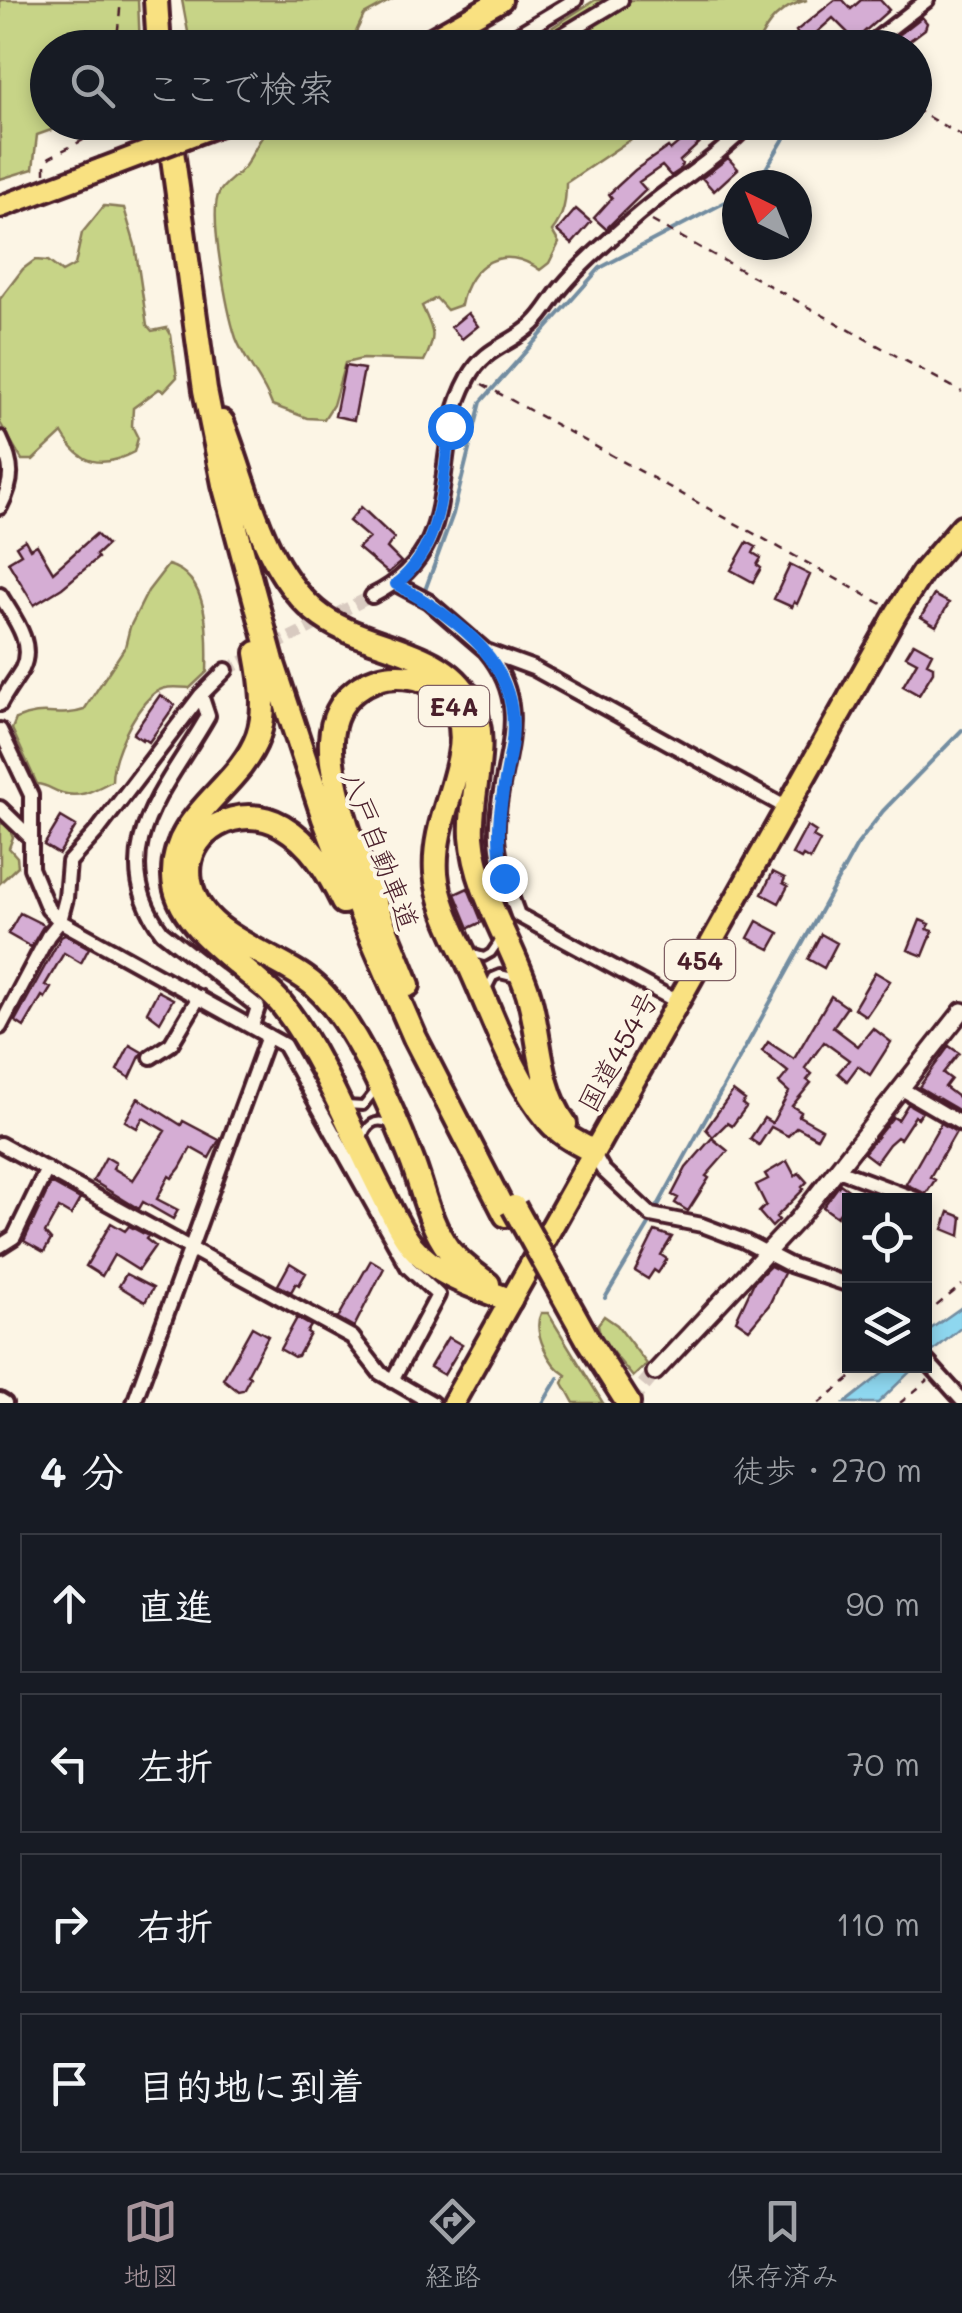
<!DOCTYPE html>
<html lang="ja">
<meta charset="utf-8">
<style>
:root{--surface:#171b24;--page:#20242c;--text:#f1f3f6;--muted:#9ea1a6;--line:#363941;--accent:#a6949b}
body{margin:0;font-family:Mali,"Klee One",sans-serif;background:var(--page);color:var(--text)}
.controls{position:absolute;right:30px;bottom:30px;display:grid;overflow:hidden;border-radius:0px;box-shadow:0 5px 15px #0003}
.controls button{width:90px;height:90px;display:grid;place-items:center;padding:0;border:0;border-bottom:2px solid var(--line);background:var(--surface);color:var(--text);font:50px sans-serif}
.compass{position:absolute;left:722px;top:170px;width:90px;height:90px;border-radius:50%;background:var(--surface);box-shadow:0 5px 15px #0003;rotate:317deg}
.stop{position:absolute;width:30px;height:30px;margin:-22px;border:8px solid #1a73e8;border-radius:50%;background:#fff}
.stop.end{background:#1a73e8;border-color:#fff;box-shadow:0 2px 10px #0008}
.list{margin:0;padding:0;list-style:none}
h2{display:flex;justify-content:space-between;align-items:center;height:130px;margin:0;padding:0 40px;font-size:42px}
h2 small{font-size:32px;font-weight:400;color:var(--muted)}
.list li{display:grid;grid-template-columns:65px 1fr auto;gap:30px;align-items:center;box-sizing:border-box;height:140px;margin:0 20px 20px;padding:0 20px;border:2px solid var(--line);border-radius:0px}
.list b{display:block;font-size:38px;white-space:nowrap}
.list em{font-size:32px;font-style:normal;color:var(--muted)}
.icon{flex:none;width:55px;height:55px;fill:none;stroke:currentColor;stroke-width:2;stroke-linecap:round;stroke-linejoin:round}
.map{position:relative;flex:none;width:962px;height:1403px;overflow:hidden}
.search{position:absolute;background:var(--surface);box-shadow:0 5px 15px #0003;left:30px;right:30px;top:30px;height:110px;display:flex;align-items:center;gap:25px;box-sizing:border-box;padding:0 35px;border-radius:55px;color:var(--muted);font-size:38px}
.sheet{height:770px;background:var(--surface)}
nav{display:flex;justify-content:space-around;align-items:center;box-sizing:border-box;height:140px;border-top:2px solid var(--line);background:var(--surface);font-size:28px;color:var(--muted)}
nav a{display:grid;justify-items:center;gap:5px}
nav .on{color:var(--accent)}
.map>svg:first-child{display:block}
.green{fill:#c7d487;stroke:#887a59;stroke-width:2.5}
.water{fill:#8ed7ef;stroke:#738da1;stroke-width:2.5}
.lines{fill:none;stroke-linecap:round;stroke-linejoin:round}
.stream{stroke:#738da1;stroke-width:4}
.building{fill:#d5add4;stroke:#4a1f2b;stroke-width:2.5}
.minor-tunnel{stroke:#d8cac0;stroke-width:12;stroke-dasharray:12 6;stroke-linecap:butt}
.tertiary-tunnel{stroke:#d8cac0;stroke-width:15;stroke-dasharray:15 8;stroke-linecap:butt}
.service-casing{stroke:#4a1f2b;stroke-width:14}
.minor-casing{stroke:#4a1f2b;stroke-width:20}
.tertiary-casing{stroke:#4a1f2b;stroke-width:22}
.primary-casing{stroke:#4a1f2b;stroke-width:28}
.trunk-casing{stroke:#4a1f2b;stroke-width:28}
.motorway-casing{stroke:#4a1f2b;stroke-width:30}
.path{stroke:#4a1f2b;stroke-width:2.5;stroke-dasharray:8 8;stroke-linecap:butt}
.service{stroke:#fcf5e5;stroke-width:6}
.minor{stroke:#fcf5e5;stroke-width:12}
.tertiary{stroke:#fcf5e5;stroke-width:15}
.primary{stroke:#f9e181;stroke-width:20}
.trunk{stroke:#f9e181;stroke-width:20}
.motorway{stroke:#f9e181;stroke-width:22}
.primary-bridge-casing{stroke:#4a1f2b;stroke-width:28;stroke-linecap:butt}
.motorway-bridge-casing{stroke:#4a1f2b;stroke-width:30;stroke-linecap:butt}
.primary-bridge{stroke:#f9e181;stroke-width:20}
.motorway-bridge{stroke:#f9e181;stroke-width:22}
.route{stroke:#1a73e8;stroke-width:12}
.labels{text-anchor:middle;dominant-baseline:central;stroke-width:8;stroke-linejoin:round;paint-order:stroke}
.shield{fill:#fcf5e5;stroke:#7f5f63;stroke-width:2.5}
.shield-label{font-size:25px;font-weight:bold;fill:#4a1f2b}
.street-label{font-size:28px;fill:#4a1f2b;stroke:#fcf5e5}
</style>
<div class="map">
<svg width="962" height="1403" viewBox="0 0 962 1403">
<rect width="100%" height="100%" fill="#fcf5e5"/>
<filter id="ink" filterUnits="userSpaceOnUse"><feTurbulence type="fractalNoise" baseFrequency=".01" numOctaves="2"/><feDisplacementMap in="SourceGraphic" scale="20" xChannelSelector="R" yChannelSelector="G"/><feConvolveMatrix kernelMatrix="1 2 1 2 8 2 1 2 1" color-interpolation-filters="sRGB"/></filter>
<g filter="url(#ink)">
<path class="green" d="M0,0H138L140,47L48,48V122L71,123L37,135L33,169L0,179Z
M182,0H391L364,15L349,47L191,48Z
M595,0H807C780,7 767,22 756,47L520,48Z
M324,122L655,123L566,183C566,201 564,216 552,231L559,243L549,263L540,270C504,243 469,263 461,305L447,310L436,298L422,306C433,331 438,334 424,361L362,359L345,363L333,405L324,419L307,418L272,405C263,380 245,362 236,338C228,314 208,214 219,193C224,183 238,176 245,166C264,138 259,123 299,123L302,129Z
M104,206L124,208L135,245L147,325L152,331L167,328L171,335L177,377L164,391L159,389L133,408L132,426L138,438L134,452C102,469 80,465 62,433L33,460H22L0,423V299L23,269L35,260L48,261L62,272L75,265L82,233Z
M168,565C210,576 208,636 207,672L190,688C177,687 162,685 152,695C133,713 112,755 112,781C96,789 81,799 62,793C52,790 48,785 37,784L12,729L16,719C44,706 58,719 84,710L125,647L130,627L148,591Z
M7,822L13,837L9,848L17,857L18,866L0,883V824Z
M541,1313H548L603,1403H574L563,1383L566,1375C549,1365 532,1332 541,1313Z
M604,1316L617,1325L647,1364L633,1377L600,1337L598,1324Z"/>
<path class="water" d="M962,1307V1327L925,1358V1333Z
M892,1366H916L878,1403H845Z"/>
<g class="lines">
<path class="stream" d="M854,48L917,0
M756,185L794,122
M424,593L453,514L481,402L600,268L737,196
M655,1211L857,845L883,811L962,730
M605,1298L650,1223
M543,1403L558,1378"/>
</g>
<path class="building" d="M835,0H843L851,9L861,0H880L889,10L855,40L833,18L815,34L817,42L805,48L796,31Z
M922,17L927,23L925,29L905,44L882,48Z
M703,122H735L720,136L718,134L712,139L708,135L680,161L682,164L680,170L671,176L662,166L639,182L646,190L606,229L594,218L612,198L609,194L635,170L668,147L670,150Z
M728,158L738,169L714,191L702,178Z
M576,209L591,222L572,244L557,231Z
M468,313L478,326L462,339L451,327Z
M345,366L364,369L354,420L335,416Z
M361,507L394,538L387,548L401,562L388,573L358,548L369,538L349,521Z
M96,534L107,545L96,555L98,558L62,588L34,605L8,562L21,554L16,546L25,540L30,549L37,545L53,572Z
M747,542L756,547L753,553L761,558L757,565L761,568L753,582L731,570Z
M790,565L810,575L797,604L794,602L792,607L774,599Z
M934,595L949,603L936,626L921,617Z
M914,643L932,653L927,663L933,666V672L919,695L903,686L917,662L906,656Z
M160,695L175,705L149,742L143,738L142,740L133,734Z
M61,817L76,826L59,854L44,845Z
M807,826L816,832L813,837L820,841L810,860L803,856L801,859L792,854Z
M773,872L785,878L783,883L788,886L779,903L762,894Z
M468,888L482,922L469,928L455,894Z
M20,913L44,925L31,947L8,934Z
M920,920L930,924L927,929L933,931L923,956L908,950Z
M757,921L779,933L770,949L748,938Z
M821,934L837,943L824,968L808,959Z
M65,935L89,948L81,963L64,953L45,985L51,988L45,998L42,996L24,1027L15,1021L61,937Z
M875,972L890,981L866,1016L854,1008Z
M158,991L173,999L160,1022L147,1012Z
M831,996L847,1007L833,1027L858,1046L873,1028L891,1042L870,1075L858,1066L847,1081L838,1073L849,1060L824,1042L805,1068L812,1074L807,1080L811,1083L792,1106L801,1112L799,1116L822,1129L817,1138L797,1127L788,1136L771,1127L759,1145L750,1139L764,1118L772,1123L789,1092L779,1083L788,1072L762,1051L768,1042L794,1059Z
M130,1045L142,1052L130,1078L117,1070Z
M949,1046L959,1053L943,1073L951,1079L945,1087L962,1100V1112L919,1087Z
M733,1091L745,1100L742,1104L746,1107L732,1126L727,1123L713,1137L706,1129Z
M138,1098L181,1125L183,1121L219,1140L209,1158L191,1148L180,1168L172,1178L169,1176L157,1199L178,1210L173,1219L143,1202L139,1209L93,1181L106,1157L116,1163L113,1168L133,1180L165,1131L143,1118L137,1128L125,1121Z
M908,1104L922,1112L918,1118L915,1116L900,1139L897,1137L889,1144L876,1162L864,1153L893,1117L898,1120Z
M941,1123L956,1132L930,1177L935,1180L926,1194L906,1184Z
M712,1138L728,1151L706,1176L709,1178L688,1211L675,1203L678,1198L672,1195L686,1168Z
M787,1161L795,1176L799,1173L807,1182L802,1187L804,1189L776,1217L779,1220L772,1227L759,1212L766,1205L756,1185L768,1179L765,1174Z
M51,1183L80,1199L71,1215L59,1208L45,1233L51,1240L44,1252L24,1241Z
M840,1184L854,1194L837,1217L823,1207Z
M949,1212L962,1217L960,1236L943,1229Z
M111,1223L125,1231L129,1226L148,1236L146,1239L155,1246L138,1270L114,1255L102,1276L86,1266Z
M655,1231L672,1237L661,1255L667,1259L658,1273L654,1270L648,1279L635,1271Z
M371,1260L384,1268L354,1327L338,1318Z
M290,1263L306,1273L299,1285L296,1283L291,1292L278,1285Z
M770,1266L784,1273L769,1305L749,1329L736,1320L754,1282Z
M126,1274L153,1288L145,1302L119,1286Z
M297,1318L311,1326L307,1332L310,1334L298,1356L294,1357L280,1349Z
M252,1327L268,1336L247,1375L250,1377L243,1390L238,1391L223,1379Z
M448,1337L462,1345L444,1375L430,1367Z"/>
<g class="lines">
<path class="minor-tunnel" d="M226,670L372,596"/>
<path class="tertiary-tunnel" d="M629,1403L655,1372"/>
<g class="service-casing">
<path id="service" d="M471,953L484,957L491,953L500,940
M487,989L493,977L500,974L516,978
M346,1105L363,1106L375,1091
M363,1140C365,1126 375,1117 389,1124"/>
</g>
<g class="minor-casing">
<path id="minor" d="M495,48L575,0
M541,48L621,0
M865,48L927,0
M296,125L302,122
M0,438C13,465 14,480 0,507
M396,584L428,601L486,651L533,668L787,808
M0,595C13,617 35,643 22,669C15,681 6,692 0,704
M372,596C471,547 424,457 469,377C486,346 510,346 533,324C544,314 551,300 561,288C582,263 608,241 633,219C671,185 716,160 751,122
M486,651C535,710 500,759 497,824C495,856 507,885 518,915L676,1001
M201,695L208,716C168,787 102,851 162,932L258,1007L252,1026
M0,730L31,795V868L48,909L60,921L284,1045L408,1267L438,1295L392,1381
M0,808L31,838
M0,1027L48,936L60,921L66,898L69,862L98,830L201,695L226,670
M151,1057L171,1044L199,997
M902,1089L962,1124
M0,1144L352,1337L380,1373L432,1403
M592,1151L603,1170L651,1215L702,1225L744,1241L790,1265L850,1285
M838,1170L918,1200
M0,1246L14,1237L47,1169
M924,1358L962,1400
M0,1400L5,1403
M134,1403L268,1036"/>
</g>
<g class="tertiary-casing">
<path id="tertiary" d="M655,1372L798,1219L962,1011"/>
</g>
<g class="primary-casing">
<path id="primary" d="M416,48L501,0
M0,207L102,169"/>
</g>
<g class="trunk-casing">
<path id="trunk" d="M453,1403L897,612L922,573L962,526"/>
</g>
<g class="motorway-casing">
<path id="motorway" d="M156,0L159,48
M168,122L205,390L224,484L272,661L324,818L361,913L415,1038L506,1215
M222,422C247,485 261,565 315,611C359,649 441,645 470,700C492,741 469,792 472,836C476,892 511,940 528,993C541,1036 538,1087 565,1124
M257,653C262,680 267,710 258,736C239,789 172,814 174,876C175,930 252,967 283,1006C320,1053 351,1132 379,1187C389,1206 398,1229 412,1246C437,1276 475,1287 510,1300
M343,902C329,873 311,843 282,826C241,801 181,830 190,882C200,939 278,953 315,986C355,1022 391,1107 411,1158C423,1188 428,1222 448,1249C459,1263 474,1273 488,1284
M408,985C384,923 328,803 331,740C336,649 479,656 460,755C453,795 433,831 436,873C439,908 459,941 473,973C495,1022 514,1079 549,1121C561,1135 576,1142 592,1151
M588,1340L628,1403"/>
</g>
<path class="path" d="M116,48L121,0
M914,109L962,136
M45,173V162L50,157L97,133L99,122
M652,221L962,392
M482,384L882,604
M924,1316L962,1285
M819,1403L865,1366
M900,1403L928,1380"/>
<use href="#service" class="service"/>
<use href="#minor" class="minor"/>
<use href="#tertiary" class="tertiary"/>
<use href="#primary" class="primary"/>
<use href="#trunk" class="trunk"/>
<use href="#motorway" class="motorway"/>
<g class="primary-bridge-casing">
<path id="primary-bridge" d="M102,169L226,122"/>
</g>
<g class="motorway-bridge-casing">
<path id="motorway-bridge" d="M514,1207L588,1340"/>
</g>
<use href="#primary-bridge" class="primary-bridge"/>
<use href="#motorway-bridge" class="motorway-bridge"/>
</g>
</g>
<g class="lines" filter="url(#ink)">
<path class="route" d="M450,426C442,482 444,546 396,584C459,620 525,665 511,748C502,798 493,828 504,878"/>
</g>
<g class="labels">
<g class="shield">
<rect x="419" y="686" width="70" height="40" rx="8"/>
<rect x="665" y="940" width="70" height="40" rx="8"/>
</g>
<g class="shield-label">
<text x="454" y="706">E4A</text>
<text x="700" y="960">454</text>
</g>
<g class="street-label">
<text transform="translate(381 850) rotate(69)">八戸自動車道</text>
<text transform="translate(617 1051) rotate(-61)">国道454号</text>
</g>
</g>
</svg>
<div class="controls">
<button><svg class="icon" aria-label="locate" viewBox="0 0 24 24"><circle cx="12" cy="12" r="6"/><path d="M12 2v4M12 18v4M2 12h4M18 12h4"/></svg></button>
<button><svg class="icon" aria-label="layers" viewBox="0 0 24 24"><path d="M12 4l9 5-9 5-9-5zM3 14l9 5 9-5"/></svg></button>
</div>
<svg class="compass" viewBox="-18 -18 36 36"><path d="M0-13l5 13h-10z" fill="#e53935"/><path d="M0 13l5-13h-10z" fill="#9ea1a6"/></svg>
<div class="stop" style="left:450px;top:426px"></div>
<div class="stop end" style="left:504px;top:878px"></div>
<div class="search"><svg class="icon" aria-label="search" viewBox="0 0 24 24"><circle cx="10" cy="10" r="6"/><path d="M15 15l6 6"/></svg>ここで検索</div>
</div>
<section class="sheet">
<h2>4 分<small>徒歩 · 270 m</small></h2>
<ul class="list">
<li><svg class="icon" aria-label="ahead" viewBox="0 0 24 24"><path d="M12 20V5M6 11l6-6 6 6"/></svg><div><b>直進</b></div><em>90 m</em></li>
<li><svg class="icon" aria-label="left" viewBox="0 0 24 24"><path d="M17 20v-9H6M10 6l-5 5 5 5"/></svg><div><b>左折</b></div><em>70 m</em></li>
<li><svg class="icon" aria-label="right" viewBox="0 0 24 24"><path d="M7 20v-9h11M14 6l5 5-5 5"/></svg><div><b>右折</b></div><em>110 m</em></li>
<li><svg class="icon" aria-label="arrive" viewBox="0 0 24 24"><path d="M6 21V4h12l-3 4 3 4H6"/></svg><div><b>目的地に到着</b></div></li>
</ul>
</section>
<nav>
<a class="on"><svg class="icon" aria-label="map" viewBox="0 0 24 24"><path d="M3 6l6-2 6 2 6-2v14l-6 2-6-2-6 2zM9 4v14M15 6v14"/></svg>地図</a>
<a><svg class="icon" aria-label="directions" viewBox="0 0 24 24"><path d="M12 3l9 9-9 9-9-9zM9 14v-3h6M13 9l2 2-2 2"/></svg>経路</a>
<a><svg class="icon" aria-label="saved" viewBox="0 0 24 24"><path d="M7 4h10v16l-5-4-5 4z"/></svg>保存済み</a>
</nav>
